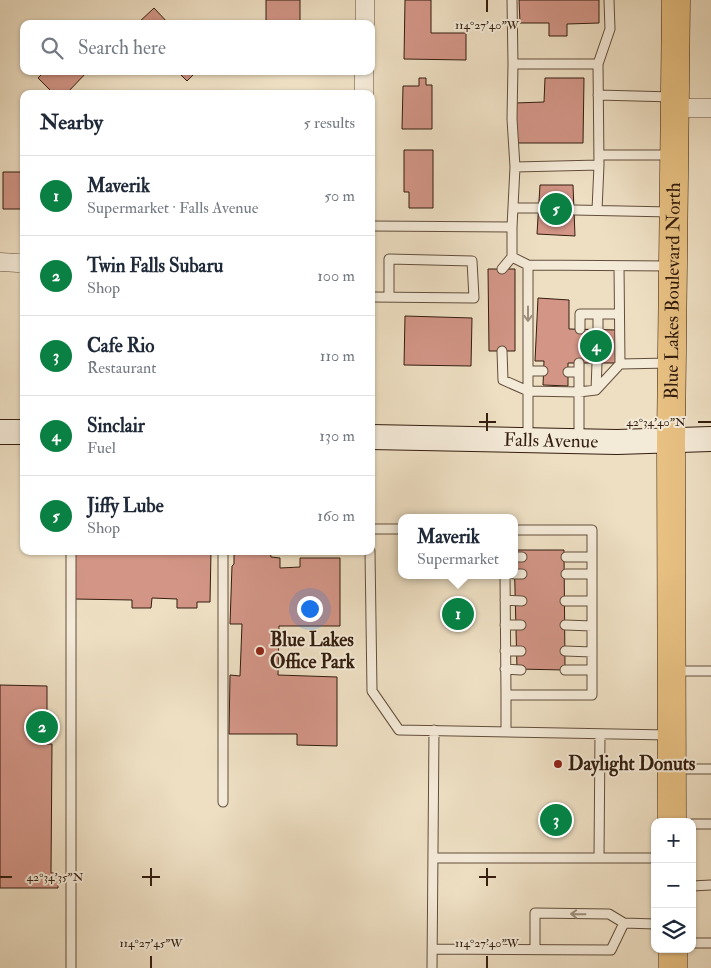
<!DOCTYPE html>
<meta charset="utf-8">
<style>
:root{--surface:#fff;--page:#f2f2f3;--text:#1f2937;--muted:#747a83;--line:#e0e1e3;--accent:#0b8043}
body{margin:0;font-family:"IM FELL Double Pica",serif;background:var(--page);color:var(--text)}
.controls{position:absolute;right:15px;bottom:15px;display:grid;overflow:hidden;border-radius:10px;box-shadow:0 1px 4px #0004}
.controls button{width:45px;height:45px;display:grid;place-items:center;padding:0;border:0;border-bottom:1px solid var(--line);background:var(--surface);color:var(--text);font:25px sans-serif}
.you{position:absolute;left:309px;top:608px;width:18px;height:18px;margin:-12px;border:4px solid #fff;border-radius:50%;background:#1a73e8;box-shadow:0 0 0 8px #1a73e833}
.badge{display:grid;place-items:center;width:32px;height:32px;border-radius:50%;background:var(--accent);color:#fff;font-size:16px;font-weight:700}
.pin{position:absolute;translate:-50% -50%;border:2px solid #fff;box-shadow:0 1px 5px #0006}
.popup{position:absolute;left:398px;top:514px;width:120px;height:65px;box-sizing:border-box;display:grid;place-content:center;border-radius:10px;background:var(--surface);filter:drop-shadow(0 1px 4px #0005);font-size:16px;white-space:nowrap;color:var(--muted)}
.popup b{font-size:19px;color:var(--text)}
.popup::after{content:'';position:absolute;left:50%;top:100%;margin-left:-10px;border:10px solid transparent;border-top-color:var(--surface)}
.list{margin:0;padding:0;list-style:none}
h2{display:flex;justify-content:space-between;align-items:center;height:65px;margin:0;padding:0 20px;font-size:21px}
h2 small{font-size:16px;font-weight:400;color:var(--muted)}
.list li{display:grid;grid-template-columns:32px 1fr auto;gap:15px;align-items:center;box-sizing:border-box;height:80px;padding:0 20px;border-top:1px solid var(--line)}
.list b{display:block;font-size:19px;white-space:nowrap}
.list p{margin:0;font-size:16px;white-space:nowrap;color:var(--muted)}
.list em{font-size:16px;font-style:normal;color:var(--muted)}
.icon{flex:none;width:28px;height:28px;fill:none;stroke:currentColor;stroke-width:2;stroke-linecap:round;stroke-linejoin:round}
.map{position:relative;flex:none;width:711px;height:968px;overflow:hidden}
.search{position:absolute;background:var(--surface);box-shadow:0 1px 4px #0004;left:20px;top:20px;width:355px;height:55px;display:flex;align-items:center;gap:12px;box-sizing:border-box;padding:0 18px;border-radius:10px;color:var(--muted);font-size:19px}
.panel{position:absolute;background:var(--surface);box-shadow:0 1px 4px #0004;left:20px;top:90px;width:355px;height:465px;border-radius:10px}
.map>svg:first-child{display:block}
.building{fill:#d29586;stroke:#331d0e}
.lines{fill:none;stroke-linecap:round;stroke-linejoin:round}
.lane-casing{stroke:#624e3b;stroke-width:11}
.street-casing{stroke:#624e3b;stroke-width:19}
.secondary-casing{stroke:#331d0e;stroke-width:26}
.primary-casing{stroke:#331d0e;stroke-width:29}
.lane{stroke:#f4ead8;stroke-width:9}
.street{stroke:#f4ead8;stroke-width:18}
.secondary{stroke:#f4ead8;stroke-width:24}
.primary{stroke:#e7c082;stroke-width:28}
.oneway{stroke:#9d8e7d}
.ticks{fill:none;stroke:#331d0e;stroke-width:2}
.poi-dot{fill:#8f2418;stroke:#f4ead8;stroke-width:2}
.labels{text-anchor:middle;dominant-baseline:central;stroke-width:4;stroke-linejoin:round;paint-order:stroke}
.street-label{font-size:19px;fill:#331d0e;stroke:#f4ead8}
.poi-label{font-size:19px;font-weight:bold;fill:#331d0e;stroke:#f4ead8;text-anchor:start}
.ticks-label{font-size:12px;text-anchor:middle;fill:#331d0e;stroke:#f4ead8;stroke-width:4;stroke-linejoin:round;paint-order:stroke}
</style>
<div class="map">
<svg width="711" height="968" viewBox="0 0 711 968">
<rect width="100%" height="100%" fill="#eedfc3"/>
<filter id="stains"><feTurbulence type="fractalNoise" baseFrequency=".004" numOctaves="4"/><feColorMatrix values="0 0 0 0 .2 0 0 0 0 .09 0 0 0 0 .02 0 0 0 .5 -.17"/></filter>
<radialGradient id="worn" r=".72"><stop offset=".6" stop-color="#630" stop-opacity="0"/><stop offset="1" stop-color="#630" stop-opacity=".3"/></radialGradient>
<path class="building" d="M266,0H300V24H266Z
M405,0H431V33H466V60L404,59Z
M519,0H599V23L567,24V36H549V23H520Z
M154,8L169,24H137Z
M45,71H88L66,94H54L38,78Z
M177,71H197L187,81Z
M419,78H426V85H432V129H402L403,86H419Z
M545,78H584L583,143H515V103L544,102Z
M404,150H433V208H409V192H404Z
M3,172H24V209H3Z
M540,185H573L575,236L537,234Z
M488,269H515V351H489Z
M538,298L569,300V329L618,330L617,363H568V386L543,385L544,361H535Z
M405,316L472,318L471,366L404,365Z
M514,550H564L565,670L517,669Z
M74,551H211L210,602H197V608H177V599L152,598L151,608H132V600L74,599Z
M234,551H270L271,557L280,558V568L300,567V558H340V626H279L278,675L337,677V746L297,745V734H229L230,675L240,676L242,624H230L232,566L234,564Z
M0,685L47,686V744H52L51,873H58V888H0Z"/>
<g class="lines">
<g class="lane-casing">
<path id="lane" d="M513,64H598
M598,95L673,97
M599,155H671
M515,167L599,165L598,64L610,29L609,0
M513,208H539
M574,210L671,212
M597,210L599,165
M371,226L512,227L515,167L512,119L513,64L512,0
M512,227V257L528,265L670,266
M528,265V440
M619,266L620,364
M502,269L512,257
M371,297L474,298L472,261L389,259V297
M598,314V329
M580,329V314H619
M502,351L503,380L528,391L579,392L596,390L620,364L669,363
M528,371H543
M568,372H579
M596,390L597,363
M579,441V363
M371,529H402
M71,551V968
M223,551V802
M370,551L372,691L399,730L669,735
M514,557H522
M566,557H592
M514,574H522
M566,574H592
M505,575L506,695H592V530H514
M505,600L522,601
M565,601H592
M505,625H521
M565,625L592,626
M505,651H521
M565,651L592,652
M505,669L521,670
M565,670H592
M674,671H711
M506,695V732
M674,769H711
M692,824H711
M433,858H655
M599,858L600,734
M692,886L711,885
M692,943H711
M432,949L611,950L624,923
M535,949V913L609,914L624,923L655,924
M432,968L434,730"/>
</g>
<g class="street-casing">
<path id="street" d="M365,24V0
M364,94V71
M675,108H711
M0,262L18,263L24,262"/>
</g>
<g class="secondary-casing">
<g id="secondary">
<path d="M0,432H24"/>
<path id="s1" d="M371,437L617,442L711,439"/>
</g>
</g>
<g class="primary-casing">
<g id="primary">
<path id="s2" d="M672,822L671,440L676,0"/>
<path d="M673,949V968"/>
</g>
</g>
<use href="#lane" class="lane"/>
<use href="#street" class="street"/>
<use href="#secondary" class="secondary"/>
<use href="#primary" class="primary"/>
</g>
<defs><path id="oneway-shaft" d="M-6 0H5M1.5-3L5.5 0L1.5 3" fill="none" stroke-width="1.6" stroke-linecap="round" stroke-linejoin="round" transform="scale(1.25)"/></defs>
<g class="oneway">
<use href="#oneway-shaft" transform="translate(528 314) rotate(90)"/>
<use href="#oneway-shaft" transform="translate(578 914) rotate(-179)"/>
</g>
<path class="ticks" d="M487,0V12M487,413V431M479,422H496M698,422H711M151,868V886M487,868V886M0,877H12M142,877H160M479,877H496M151,956V968M487,956V968"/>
<g class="poi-dot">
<circle cx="260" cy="651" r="5"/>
<circle cx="558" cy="764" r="5"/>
</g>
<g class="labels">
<g class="street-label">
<text stroke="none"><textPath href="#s2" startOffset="531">Blue Lakes Boulevard North</textPath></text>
<text stroke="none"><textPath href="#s1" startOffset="180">Falls Avenue</textPath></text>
</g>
<g class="poi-label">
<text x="270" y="640">Blue Lakes<tspan x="270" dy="22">Office Park</tspan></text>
<text x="568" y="764">Daylight Donuts</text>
</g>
</g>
<g class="ticks-label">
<text x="487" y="29">114°27'40"W</text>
<text x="656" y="426">42°34'40"N</text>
<text x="55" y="881">42°34'35"N</text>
<text x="151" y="947">114°27'45"W</text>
<text x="487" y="947">114°27'40"W</text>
</g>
<rect width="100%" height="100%" filter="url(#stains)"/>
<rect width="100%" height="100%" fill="url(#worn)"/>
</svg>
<div class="controls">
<button>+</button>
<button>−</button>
<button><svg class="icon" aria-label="layers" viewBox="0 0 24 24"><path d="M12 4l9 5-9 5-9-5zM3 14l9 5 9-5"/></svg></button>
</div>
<div class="you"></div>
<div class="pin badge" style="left:458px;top:614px">1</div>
<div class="popup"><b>Maverik</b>Supermarket</div>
<div class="pin badge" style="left:42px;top:727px">2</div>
<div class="pin badge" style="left:556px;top:820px">3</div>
<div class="pin badge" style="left:596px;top:346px">4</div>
<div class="pin badge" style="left:556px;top:209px">5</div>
<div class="search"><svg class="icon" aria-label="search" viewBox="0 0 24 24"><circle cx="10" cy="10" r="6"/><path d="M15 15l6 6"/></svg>Search here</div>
<section class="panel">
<h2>Nearby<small>5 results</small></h2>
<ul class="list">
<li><span class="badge">1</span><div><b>Maverik</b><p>Supermarket · Falls Avenue</p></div><em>50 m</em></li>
<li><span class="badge">2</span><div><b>Twin Falls Subaru</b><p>Shop</p></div><em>100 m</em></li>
<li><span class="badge">3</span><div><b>Cafe Rio</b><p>Restaurant</p></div><em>110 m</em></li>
<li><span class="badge">4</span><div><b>Sinclair</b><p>Fuel</p></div><em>130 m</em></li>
<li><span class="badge">5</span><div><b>Jiffy Lube</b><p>Shop</p></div><em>160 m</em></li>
</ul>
</section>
</div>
